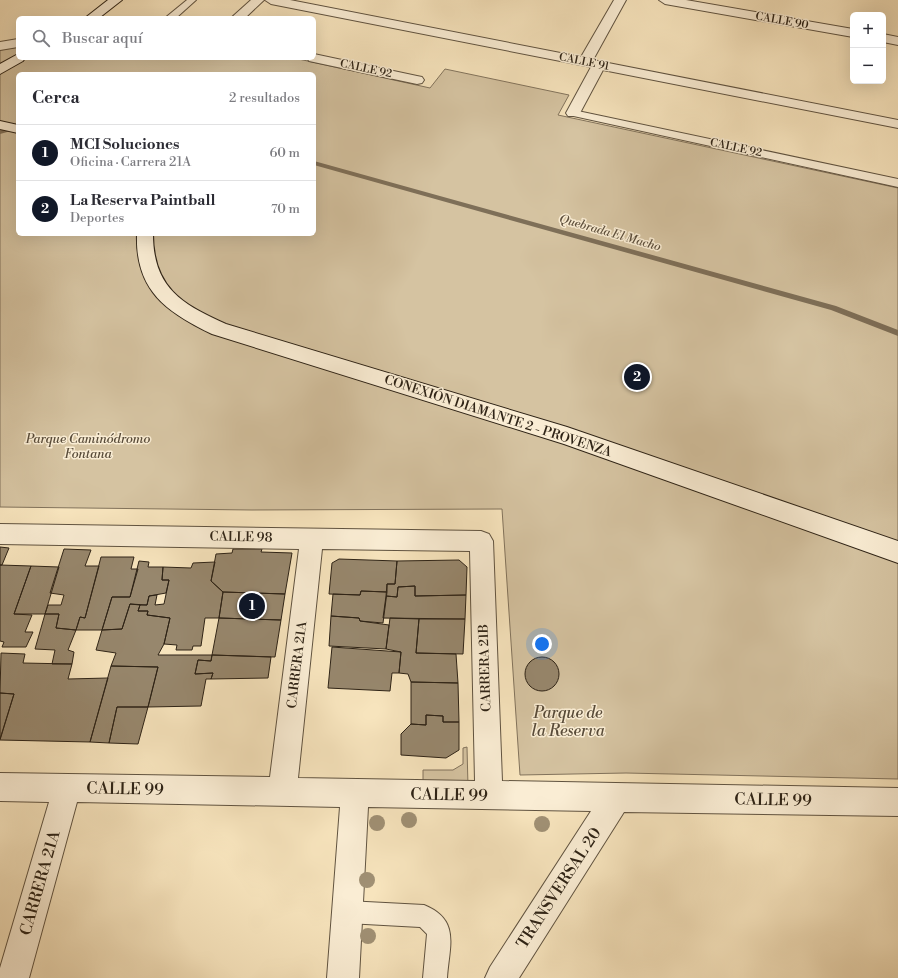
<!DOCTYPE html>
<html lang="es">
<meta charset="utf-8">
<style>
:root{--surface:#fff;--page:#f2f2f3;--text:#2b2b33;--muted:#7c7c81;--line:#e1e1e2;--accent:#111827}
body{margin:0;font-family:"Libre Bodoni",serif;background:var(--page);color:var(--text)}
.controls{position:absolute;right:12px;top:12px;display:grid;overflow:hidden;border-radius:6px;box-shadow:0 4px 16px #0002}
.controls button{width:36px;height:36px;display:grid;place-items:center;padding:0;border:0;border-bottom:1px solid var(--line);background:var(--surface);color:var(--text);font:20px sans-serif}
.you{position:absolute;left:542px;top:644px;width:14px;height:14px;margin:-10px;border:3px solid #fff;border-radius:50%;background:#1a73e8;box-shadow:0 0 0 6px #1a73e833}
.badge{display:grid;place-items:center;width:26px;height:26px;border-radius:50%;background:var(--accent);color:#fff;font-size:13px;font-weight:700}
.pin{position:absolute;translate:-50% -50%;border:2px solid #fff;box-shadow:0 1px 4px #0006}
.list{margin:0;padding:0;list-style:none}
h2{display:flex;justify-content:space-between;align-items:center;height:52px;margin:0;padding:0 16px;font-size:17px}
h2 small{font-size:13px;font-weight:400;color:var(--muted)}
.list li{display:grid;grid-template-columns:26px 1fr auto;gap:12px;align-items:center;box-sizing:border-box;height:56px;padding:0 16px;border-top:1px solid var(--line)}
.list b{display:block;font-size:15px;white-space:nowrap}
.list p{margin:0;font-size:13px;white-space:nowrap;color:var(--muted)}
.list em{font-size:13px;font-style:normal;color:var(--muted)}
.icon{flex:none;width:22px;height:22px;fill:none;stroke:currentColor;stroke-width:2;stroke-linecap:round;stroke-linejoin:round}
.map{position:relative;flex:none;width:898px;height:978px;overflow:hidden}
.search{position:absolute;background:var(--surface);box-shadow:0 4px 16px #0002;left:16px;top:16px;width:300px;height:44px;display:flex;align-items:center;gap:10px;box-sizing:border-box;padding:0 14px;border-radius:6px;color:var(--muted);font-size:15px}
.panel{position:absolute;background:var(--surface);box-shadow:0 4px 16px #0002;left:16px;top:72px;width:300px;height:164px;border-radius:6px}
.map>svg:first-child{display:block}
.green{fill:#d5c3a1;stroke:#82735c;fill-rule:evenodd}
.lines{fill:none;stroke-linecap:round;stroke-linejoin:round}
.stream{fill:#7e6f58;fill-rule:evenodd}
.building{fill:#97876d;stroke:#2e2316}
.lane-casing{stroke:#605340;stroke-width:2}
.street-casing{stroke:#605340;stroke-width:2}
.secondary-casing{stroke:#2e2316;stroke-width:2}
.lane{fill:#faedd4;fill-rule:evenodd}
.street{fill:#faedd4;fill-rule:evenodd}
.secondary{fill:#faedd4;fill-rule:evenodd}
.tree{fill:#a09074}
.labels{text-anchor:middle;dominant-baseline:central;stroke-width:3;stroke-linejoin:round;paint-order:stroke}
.far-street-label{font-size:11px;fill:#2e2316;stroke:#faedd4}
.far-water-label{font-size:12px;font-style:italic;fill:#5d4f3c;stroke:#faedd4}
.street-label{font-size:13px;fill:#2e2316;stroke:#faedd4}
.park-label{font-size:13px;font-style:italic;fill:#584b39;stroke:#faedd4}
.near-park-label{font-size:16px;font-style:italic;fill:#584b39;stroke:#faedd4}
.near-street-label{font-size:16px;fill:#2e2316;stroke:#faedd4}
</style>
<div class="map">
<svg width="898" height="978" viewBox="0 0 898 978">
<rect width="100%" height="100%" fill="#f7e4bd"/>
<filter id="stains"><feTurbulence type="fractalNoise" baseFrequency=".005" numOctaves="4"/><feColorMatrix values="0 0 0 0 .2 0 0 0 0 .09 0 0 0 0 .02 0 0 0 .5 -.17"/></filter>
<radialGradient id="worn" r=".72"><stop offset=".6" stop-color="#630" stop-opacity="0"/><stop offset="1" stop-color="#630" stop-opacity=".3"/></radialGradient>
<path class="green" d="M18,47V58H294L430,88L445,69L569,95L558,115L898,188V779L626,773L520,775L502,509L252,510L0,507V50ZM18,74H314V234H18Z
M467,747L468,786H423V770H453L463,764V748Z"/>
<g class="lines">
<path class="stream" d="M18,125V129L0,134V130Z
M314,161L836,306L898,330V336L831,310L314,165Z"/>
</g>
<path class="building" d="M0,547L9,548L2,565H0Z
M64,549L91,550L85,566H99L85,618L80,617L76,630L56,628L59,614H45L48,605H61L64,595L50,593Z
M233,549H262L261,552L292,553L285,594L223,592L211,581L216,554L232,553Z
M101,557H134L131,569H138L130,597H112L102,630H76L80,617L85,618Z
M339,559L397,561L395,584H387V592L361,591L360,595L329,594L332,563Z
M459,560L467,567L466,595L415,596V586L398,587L397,597L386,596L387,584H395L397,561Z
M139,561L149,562L148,567H163L162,580H169L166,593L149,596L147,605L130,604L122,629L102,630L112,597H130Z
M215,562L211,581L223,592L219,618H205L201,646H193L192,650H176L177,645L164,644L170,618L147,615L148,611H138L140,605H147L149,596L157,595L155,605L164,604L169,580H162L163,567L191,568L193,563Z
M0,565L31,566L14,614L32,615L25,632H33L26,647H2L4,642L0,641Z
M31,566L59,567L45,614H14Z
M415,586V596L466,595L465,619L383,618L386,596L397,597L398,587Z
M361,591L387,592L383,623L360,621L359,618L331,616L333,594L360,595Z
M223,592L285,594L281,620L219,618Z
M130,604L140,605L138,611H148L147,615L170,618L164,644L158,655H212L211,661L198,660L195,674L213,673L211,679H206L201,706L148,707L158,667L111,666L116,653L96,650L102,630L122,629Z
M45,614H59L56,628L76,630L68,650L74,652L72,664H52L55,650L35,649Z
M331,616L359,618L360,621L389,625L386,649L329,646Z
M219,618L281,620L275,657L212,655Z
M390,618L419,619L416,653L456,654L458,683L411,682L408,674L399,673L401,652L386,649Z
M419,619H465L463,654L416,653Z
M332,647L401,652L399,673H392L390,691L328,688Z
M1,653L25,654L23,663L72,664L68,679L108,678L90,742L0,740L14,694L0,693Z
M212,655L271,657L268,678L211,679L213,673L195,674L198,660L211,661Z
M525 674a17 17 0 1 1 34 0a17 17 0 1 1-34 0Z
M111,666L158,667L148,707H117L109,743L90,742Z
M411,682L458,683L459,722H443V716L426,715V725L411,724Z
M0,693L14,694L0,739Z
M117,707H148L138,744L109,743Z
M426,715L443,716V722H459V750L446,758L401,755V734L411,724L426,725Z"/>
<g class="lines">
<g class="lane-casing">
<path id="lane" d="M187,0H196L176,18H165Z
M573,110L898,179V187L569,115L568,113L569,111Z
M347,901L424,905C461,920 449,946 447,978H423L427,934L420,927L347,923L339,920L336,912L339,904Z"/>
</g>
<g class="street-casing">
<path id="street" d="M251,0H264L245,18H231Z
M265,0H290L581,57L614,0H626L593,60L898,120V128L603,70L580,113L578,116H568L566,113L591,67L271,4Z
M659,0H686L853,29V37L665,4Z
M883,34L898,37V45L883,42Z
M18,39V47L0,50V42Z
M314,54L417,76L422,77L424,80L422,83L417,84L309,61L307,58H314Z
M0,524L481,531L489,534L493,541L502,781L898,788V816L624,812L519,978H485L490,967L591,811L368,807L359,978H327L340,807L77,802L29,978H0V968L49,802L0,801V773L270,777L299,549L0,544ZM322,549L470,551L475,781L298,778Z"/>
</g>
<g class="secondary-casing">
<path id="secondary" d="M108,0H122L99,18H85Z
M18,54V58H25L23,61L0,74V64Z
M0,121L18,125V133L0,129Z
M137,234H153C153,287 181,304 226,324L567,427L898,541V563L564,444L212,334C166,312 135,290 137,234Z"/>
</g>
<use href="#lane" class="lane"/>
<use href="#street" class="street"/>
<use href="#secondary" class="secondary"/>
</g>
<g class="tree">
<circle cx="409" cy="820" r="8"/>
<circle cx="377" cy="823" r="8"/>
<circle cx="542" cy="824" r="8"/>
<circle cx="367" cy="880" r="8"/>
<circle cx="368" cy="936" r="8"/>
</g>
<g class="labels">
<g class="far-street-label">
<text transform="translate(782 21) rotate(10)">CALLE 90</text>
<text transform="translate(584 62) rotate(11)">CALLE 91</text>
<text transform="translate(366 69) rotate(12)">CALLE 92</text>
<text transform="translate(736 148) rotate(12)">CALLE 92</text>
</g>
<g class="far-water-label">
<text transform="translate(610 233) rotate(16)">Quebrada El Macho</text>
</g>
<g class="street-label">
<text transform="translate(498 416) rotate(18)">CONEXIÓN DIAMANTE 2 - PROVENZA</text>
<text transform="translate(241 537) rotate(1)">CALLE 98</text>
<text transform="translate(297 665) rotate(-83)">CARRERA 21A</text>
<text transform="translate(485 668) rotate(-92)">CARRERA 21B</text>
</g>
<g class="park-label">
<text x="88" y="439">Parque Caminódromo<tspan x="88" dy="15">Fontana</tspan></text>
</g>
<g class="near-park-label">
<text x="568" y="713">Parque de<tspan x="568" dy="18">la Reserva</tspan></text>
</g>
<g class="near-street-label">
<text transform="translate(125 789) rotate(1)">CALLE 99</text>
<text transform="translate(449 795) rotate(1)">CALLE 99</text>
<text transform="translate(773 800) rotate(1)">CALLE 99</text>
<text transform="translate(40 883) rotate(-74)">CARRERA 21A</text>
<text transform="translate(559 888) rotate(-57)">TRANSVERSAL 20</text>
</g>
</g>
<rect width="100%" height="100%" filter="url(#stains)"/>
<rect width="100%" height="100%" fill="url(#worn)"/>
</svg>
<div class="controls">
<button>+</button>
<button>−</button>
</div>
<div class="you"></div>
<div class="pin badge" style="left:252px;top:606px">1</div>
<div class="pin badge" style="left:637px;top:377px">2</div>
<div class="search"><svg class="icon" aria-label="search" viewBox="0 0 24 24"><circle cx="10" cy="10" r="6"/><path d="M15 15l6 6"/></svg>Buscar aquí</div>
<section class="panel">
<h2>Cerca<small>2 resultados</small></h2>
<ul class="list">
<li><span class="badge">1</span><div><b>MCI Soluciones</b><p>Oficina · Carrera 21A</p></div><em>60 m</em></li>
<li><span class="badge">2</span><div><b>La Reserva Paintball</b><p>Deportes</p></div><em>70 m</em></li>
</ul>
</section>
</div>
